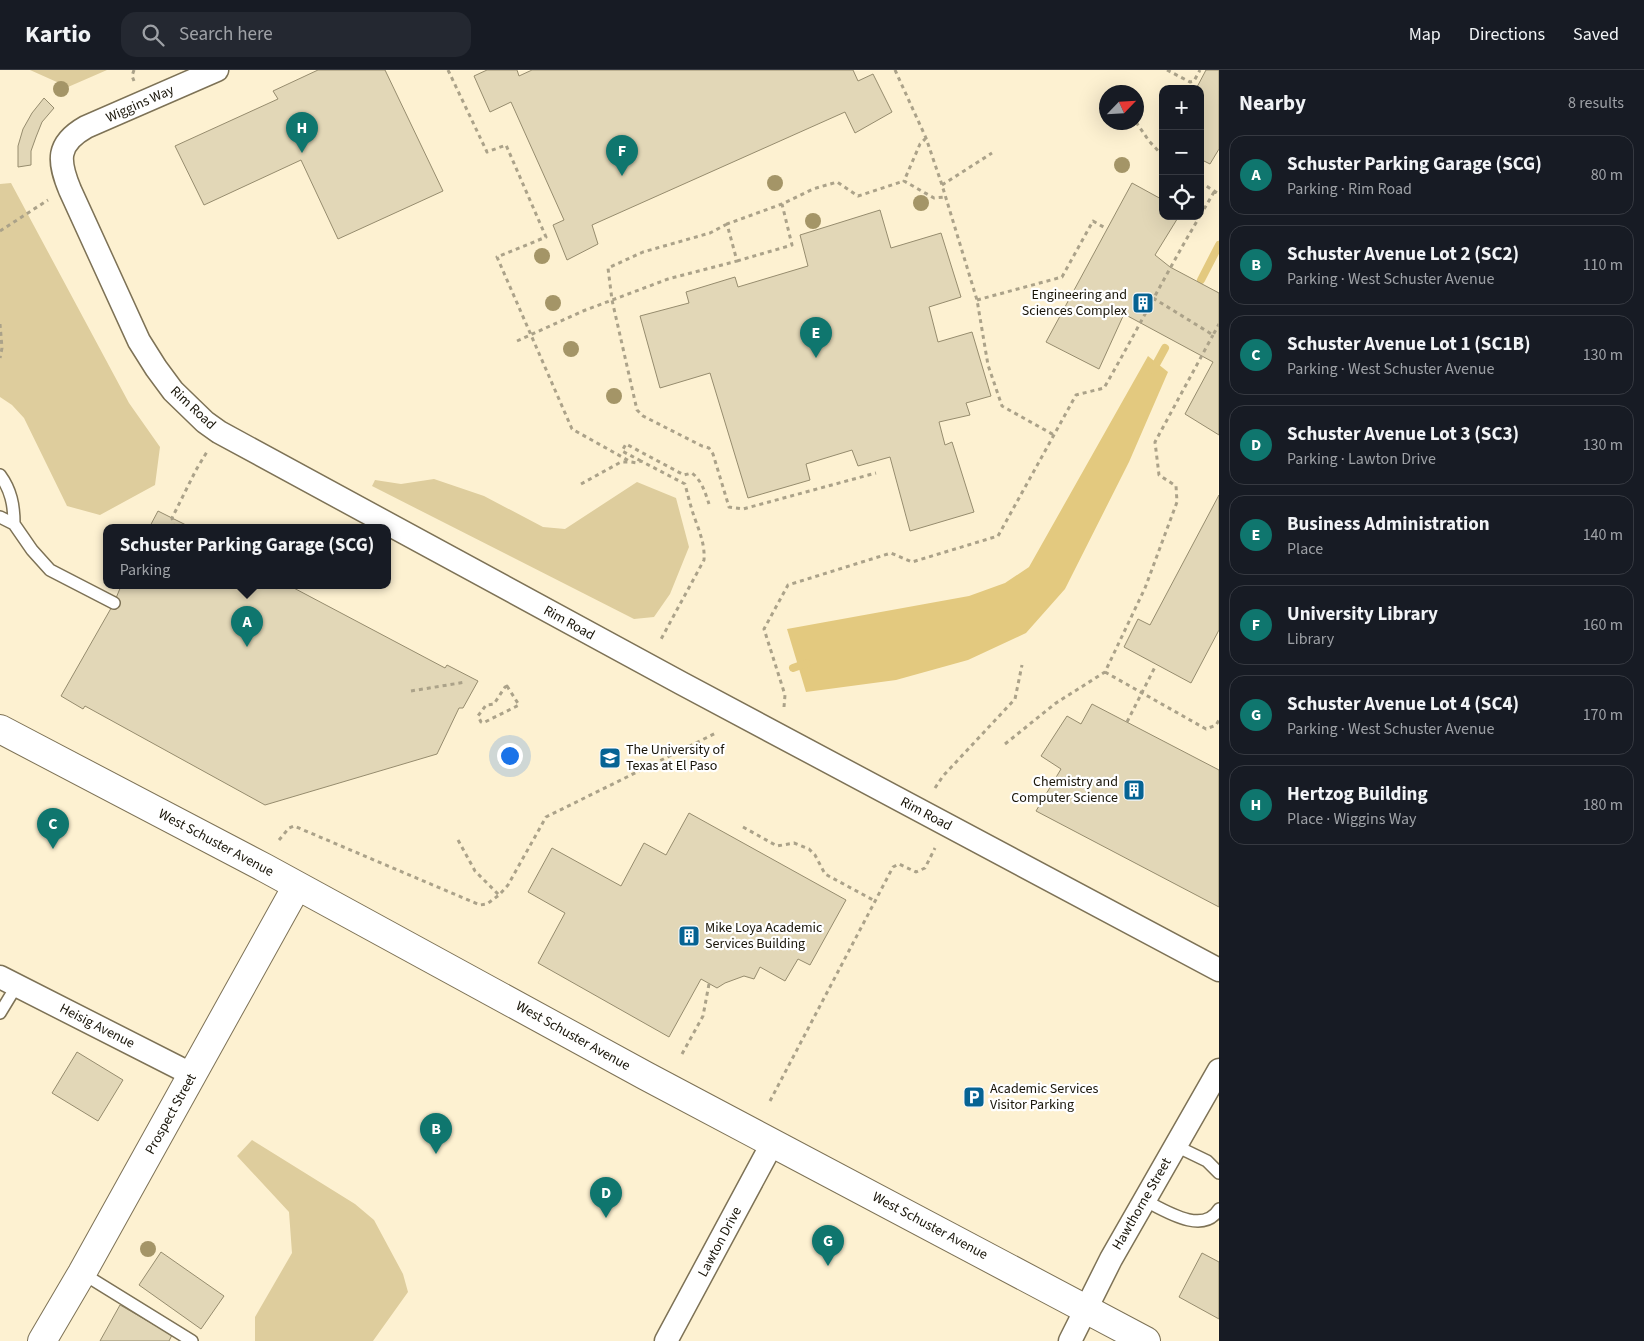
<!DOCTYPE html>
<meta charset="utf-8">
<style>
:root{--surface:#171b24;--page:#242831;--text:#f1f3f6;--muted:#9ea1a6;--line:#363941;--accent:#0f766e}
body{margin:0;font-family:"Source Sans 3",sans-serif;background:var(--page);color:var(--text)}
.controls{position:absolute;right:15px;top:15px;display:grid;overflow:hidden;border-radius:10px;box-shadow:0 5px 20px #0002}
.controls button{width:45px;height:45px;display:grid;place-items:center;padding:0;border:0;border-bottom:1px solid var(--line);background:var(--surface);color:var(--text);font:25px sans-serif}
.compass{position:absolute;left:1099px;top:15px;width:45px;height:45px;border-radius:50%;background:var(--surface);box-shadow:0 5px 20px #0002;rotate:65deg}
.you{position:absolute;left:509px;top:685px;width:18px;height:18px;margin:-12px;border:4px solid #fff;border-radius:50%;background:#1a73e8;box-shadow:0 0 0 8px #1a73e833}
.badge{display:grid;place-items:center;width:32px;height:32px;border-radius:50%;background:var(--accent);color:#fff;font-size:16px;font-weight:700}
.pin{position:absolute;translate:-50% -41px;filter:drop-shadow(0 1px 2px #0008)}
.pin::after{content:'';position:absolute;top:26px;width:18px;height:15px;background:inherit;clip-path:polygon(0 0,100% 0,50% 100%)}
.popup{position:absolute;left:103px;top:454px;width:288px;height:65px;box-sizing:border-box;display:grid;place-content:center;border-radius:10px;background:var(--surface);filter:drop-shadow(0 1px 4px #0005);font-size:16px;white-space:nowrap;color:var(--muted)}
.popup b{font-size:19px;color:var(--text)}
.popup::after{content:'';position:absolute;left:50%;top:100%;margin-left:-10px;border:10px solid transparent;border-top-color:var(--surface)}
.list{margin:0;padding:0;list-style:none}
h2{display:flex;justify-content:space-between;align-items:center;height:65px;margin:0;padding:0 20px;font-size:21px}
h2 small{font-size:16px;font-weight:400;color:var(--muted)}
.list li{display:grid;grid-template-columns:32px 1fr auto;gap:15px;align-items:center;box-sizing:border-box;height:80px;margin:0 10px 10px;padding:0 10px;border:1px solid var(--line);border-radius:15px}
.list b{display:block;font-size:19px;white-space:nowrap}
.list p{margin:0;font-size:16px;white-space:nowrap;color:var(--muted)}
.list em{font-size:16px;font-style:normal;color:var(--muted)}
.icon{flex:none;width:28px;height:28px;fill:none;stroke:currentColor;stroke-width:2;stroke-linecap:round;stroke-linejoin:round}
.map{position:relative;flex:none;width:1219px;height:1271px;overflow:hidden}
header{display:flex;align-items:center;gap:30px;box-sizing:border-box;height:70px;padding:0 25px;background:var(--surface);border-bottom:1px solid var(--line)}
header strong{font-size:24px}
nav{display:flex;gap:28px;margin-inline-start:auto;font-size:18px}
.search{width:350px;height:45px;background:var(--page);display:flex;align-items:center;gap:12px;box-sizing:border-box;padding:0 18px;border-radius:15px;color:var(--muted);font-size:19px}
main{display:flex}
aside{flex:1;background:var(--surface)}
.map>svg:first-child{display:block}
.green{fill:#decd9d}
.water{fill:#e3c97f}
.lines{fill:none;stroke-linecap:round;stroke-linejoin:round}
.stream{stroke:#e3c97f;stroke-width:8}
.building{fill:#e2d7b7;stroke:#968c6e}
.lane-casing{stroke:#7d7256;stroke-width:14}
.street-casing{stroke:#7d7256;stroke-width:25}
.secondary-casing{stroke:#7d7256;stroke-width:30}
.path{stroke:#aba289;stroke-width:3;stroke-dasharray:4 4;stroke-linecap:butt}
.lane{stroke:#fff;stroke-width:11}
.street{stroke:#fff;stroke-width:22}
.secondary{stroke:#fff;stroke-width:28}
.path-bridge{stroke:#aba289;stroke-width:3;stroke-dasharray:4 4;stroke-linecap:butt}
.tree{fill:#a49567}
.labels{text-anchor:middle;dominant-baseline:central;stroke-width:4.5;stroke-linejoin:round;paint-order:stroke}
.street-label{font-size:14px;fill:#181408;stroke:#fff}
.poi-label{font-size:14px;fill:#181408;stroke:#fff;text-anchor:start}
</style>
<header>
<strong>Kartio</strong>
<div class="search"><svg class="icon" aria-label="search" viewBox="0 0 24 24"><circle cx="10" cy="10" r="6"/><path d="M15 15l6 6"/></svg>Search here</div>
<nav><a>Map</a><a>Directions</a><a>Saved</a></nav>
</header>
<main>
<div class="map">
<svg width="1219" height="1271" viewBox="0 0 1219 1271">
<rect width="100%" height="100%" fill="#fdf1d1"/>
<path class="green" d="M30,0H107L68,17Z
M11,113L129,333L160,377L155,415L100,445L67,436L24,348L12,335L0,327V114Z
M434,409L484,426L543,457L565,459L637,412L676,428L689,477L670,524L654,547L634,549L372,416L375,410L401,414Z
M252,1070L355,1134L374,1150L403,1204L408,1222L373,1271H255V1247L292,1183L289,1142L237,1086Z"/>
<path class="water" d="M1148,286L1168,302L1129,392L1065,519L1026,563L968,590L896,610L806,622L787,559L969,526L1005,513L1029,497Z"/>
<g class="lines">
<path class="stream" d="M1201,210L1219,175
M1153,300L1165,278
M793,598L807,593"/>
</g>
<path class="building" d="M318,0H385L443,121L338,169L301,90L204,135L175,76L278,29L273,21Z
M487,0H517L519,6L532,0H853L858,11L873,4L892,42L855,63L845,42L592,155L598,174L567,190L553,155L564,150L511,32L490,42L474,6Z
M1206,0H1219V79L1210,94L1200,89V19H1196Z
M44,28L54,38L42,52L36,67L31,81V95L18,97V76L23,59L32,43Z
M1132,113L1163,130V146H1179L1155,185L1170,197L1219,223V365L1185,344L1213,292L1124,244L1099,299L1046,272Z
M880,140L891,178L941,163L961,227L929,237L938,272L972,262L991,326L966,333L970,345L939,352L945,375L952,372L974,442L910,461L890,387L858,396L852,380L806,394L810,410L748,428L710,303L660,318L640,246L689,233L686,222L735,207L738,217L808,196L800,165Z
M1219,425V560L1191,613L1124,577L1138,549L1150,555Z
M158,441L186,455L184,458H149Z
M121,516H290L445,598L447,595L478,611L463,638H459L437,684L265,735L85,636L83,639L61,626L114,533Z
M1092,634L1219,700V837L1036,741L1061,699L1041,686L1067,646L1081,654Z
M689,743L846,830L810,895L798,889L785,911L760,897L754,909L744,906L725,913L717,918L701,909L669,967L538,893L565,843L528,822L552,778L621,816L644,773L666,785Z
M77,982L123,1010L98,1051L52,1023Z
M161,1182L224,1226L201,1259L139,1215Z
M1202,1183L1219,1192V1249L1179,1227Z
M120,1235L172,1265L169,1271H100Z"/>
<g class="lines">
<g class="lane-casing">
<path id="lane" d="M0,405C11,420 14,435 14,454
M0,447L14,454L32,480L50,500L114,533
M0,943L17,915
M1176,1076L1207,1091L1219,1103
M1144,1130C1164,1140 1203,1166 1219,1139
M82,1203L192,1271"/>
</g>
<g class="street-casing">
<path id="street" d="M217,0L86,57C56,74 58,91 70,120L139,271L156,298L173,321L205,352L219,362L681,613L1219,900
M0,907L193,1005
M666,1271L773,1072
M1070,1271L1111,1189L1219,1000"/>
</g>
<g class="secondary-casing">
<path id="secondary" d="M0,659L265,798L646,1006L1146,1271
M42,1271L82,1203L297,816"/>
</g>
<path class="path" d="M134,0L132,6L134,11
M448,0L487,82L506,75L546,167L497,187L572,359L631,392L637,393L641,391L685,414C688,426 691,438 695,449C700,463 705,475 704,490L660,571
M895,0L926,68L942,115L977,230L988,295L1002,336L1054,365
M1167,0L1190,12L1194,11L1200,0
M1136,52L1149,71L1163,86
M926,68L920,74L904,111L934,128L945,127
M1200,112L1219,124
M942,115L992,83
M1200,146L1214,122
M727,154L710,163L643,182L608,198L612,230L637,340L643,346L702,376L709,378L713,384L729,437L743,439L876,403
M0,161L48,130
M737,191L792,175L782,134
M1153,228L1213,265L1219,254
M977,230L1062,207L1093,151L1107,159
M0,254L2,278L0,288
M517,271L583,241L668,209L737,191L727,154L782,134L813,119L837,112L858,126L904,111
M641,391L622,381L626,374L684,405L692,403C702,411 705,422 709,434
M581,414L621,392H631
M174,458L172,448L196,400L208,380
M1105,602L1206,659L1216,655L1219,650
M507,616L519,635L483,653L481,652L478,646L486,635L494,634L505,617Z
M411,621L466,612
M784,637L785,625L764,559L788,515L891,483L912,492L998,466L1076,325L1104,318C1137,261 1166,203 1200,146
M1005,674L1056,633L1105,602L1145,518L1177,432L1176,416L1159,405L1155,372L1213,265
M935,718L943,706L1015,629L1022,595
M743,757L777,776L794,773L809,779L815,785L825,804L875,831
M279,770L289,758L294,756L480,835L487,834L499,825L508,815L546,747L716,663
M458,770L475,801L499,825
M682,984L703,946L709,914
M770,1031L893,797L899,794L916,802L925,798L935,778"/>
<use href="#lane" class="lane"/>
<use href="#street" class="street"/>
<use href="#secondary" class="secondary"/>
<path class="path-bridge" d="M1127,652L1156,595"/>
</g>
<g class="tree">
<circle cx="61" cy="19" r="8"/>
<circle cx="1122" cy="95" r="8"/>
<circle cx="775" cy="113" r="8"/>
<circle cx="921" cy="133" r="8"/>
<circle cx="813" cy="151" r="8"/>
<circle cx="542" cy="186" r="8"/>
<circle cx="553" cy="233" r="8"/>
<circle cx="571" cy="279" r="8"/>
<circle cx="614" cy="326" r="8"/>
<circle cx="148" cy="1179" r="8"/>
</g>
<defs>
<g id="building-square" transform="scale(1.125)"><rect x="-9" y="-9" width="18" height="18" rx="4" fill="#066393" stroke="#fff"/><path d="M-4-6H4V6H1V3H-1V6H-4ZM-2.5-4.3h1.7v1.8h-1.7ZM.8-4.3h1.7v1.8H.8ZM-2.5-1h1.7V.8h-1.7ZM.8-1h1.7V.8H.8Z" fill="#fff"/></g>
<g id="university-square" transform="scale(1.125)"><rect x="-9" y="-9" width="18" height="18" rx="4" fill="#066393" stroke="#fff"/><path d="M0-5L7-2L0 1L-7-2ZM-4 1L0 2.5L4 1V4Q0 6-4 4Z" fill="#fff"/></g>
<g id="parking-square" transform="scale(1.125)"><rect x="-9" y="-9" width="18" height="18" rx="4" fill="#066393" stroke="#fff"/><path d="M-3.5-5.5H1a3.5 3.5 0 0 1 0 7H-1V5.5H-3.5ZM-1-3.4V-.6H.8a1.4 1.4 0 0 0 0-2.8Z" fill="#fff"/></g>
</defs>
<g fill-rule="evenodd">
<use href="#building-square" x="1143" y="233"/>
<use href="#university-square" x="610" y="688"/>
<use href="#building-square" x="1134" y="720"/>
<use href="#building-square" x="689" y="866"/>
<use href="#parking-square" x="974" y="1027"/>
</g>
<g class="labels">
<g class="street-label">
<text transform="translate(140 34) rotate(-24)">Wiggins Way</text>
<text transform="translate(193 338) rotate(43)">Rim Road</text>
<text transform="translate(569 553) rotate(29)">Rim Road</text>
<text transform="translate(926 744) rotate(28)">Rim Road</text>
<text transform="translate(216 773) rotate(28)">West Schuster Avenue</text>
<text transform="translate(97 956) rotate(27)">Heisig Avenue</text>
<text transform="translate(573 966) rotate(29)">West Schuster Avenue</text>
<text transform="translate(171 1044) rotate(-61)">Prospect Street</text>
<text transform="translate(1142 1134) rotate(-60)">Hawthorne Street</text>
<text transform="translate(930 1156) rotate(28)">West Schuster Avenue</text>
<text transform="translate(720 1172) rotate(-62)">Lawton Drive</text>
</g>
<g class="poi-label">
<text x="1127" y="225" text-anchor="end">Engineering and<tspan x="1127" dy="16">Sciences Complex</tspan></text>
<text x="626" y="680">The University of<tspan x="626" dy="16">Texas at El Paso</tspan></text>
<text x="1118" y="712" text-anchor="end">Chemistry and<tspan x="1118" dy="16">Computer Science</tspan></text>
<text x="705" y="858">Mike Loya Academic<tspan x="705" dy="16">Services Building</tspan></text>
<text x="990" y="1019">Academic Services<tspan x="990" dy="16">Visitor Parking</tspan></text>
</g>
</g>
</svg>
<div class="controls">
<button>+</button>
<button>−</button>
<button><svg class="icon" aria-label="locate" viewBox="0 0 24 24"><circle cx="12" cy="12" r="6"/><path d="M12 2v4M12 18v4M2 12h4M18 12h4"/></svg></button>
</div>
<svg class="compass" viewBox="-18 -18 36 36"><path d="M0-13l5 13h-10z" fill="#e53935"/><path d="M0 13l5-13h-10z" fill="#9ea1a6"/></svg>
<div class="you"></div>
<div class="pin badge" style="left:247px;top:577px">A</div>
<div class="popup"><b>Schuster Parking Garage (SCG)</b>Parking</div>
<div class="pin badge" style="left:436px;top:1084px">B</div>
<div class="pin badge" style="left:53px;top:779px">C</div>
<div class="pin badge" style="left:606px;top:1148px">D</div>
<div class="pin badge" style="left:816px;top:288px">E</div>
<div class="pin badge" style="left:622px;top:106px">F</div>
<div class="pin badge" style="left:828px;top:1196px">G</div>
<div class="pin badge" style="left:302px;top:83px">H</div>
</div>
<aside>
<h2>Nearby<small>8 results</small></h2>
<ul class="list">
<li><span class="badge">A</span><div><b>Schuster Parking Garage (SCG)</b><p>Parking · Rim Road</p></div><em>80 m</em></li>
<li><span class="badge">B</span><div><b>Schuster Avenue Lot 2 (SC2)</b><p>Parking · West Schuster Avenue</p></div><em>110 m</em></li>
<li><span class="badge">C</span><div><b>Schuster Avenue Lot 1 (SC1B)</b><p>Parking · West Schuster Avenue</p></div><em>130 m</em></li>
<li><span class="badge">D</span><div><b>Schuster Avenue Lot 3 (SC3)</b><p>Parking · Lawton Drive</p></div><em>130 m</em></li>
<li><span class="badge">E</span><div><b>Business Administration</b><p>Place</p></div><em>140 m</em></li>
<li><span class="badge">F</span><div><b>University Library</b><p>Library</p></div><em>160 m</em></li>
<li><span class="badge">G</span><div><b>Schuster Avenue Lot 4 (SC4)</b><p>Parking · West Schuster Avenue</p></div><em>170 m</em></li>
<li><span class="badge">H</span><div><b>Hertzog Building</b><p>Place · Wiggins Way</p></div><em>180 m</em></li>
</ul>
</aside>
</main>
